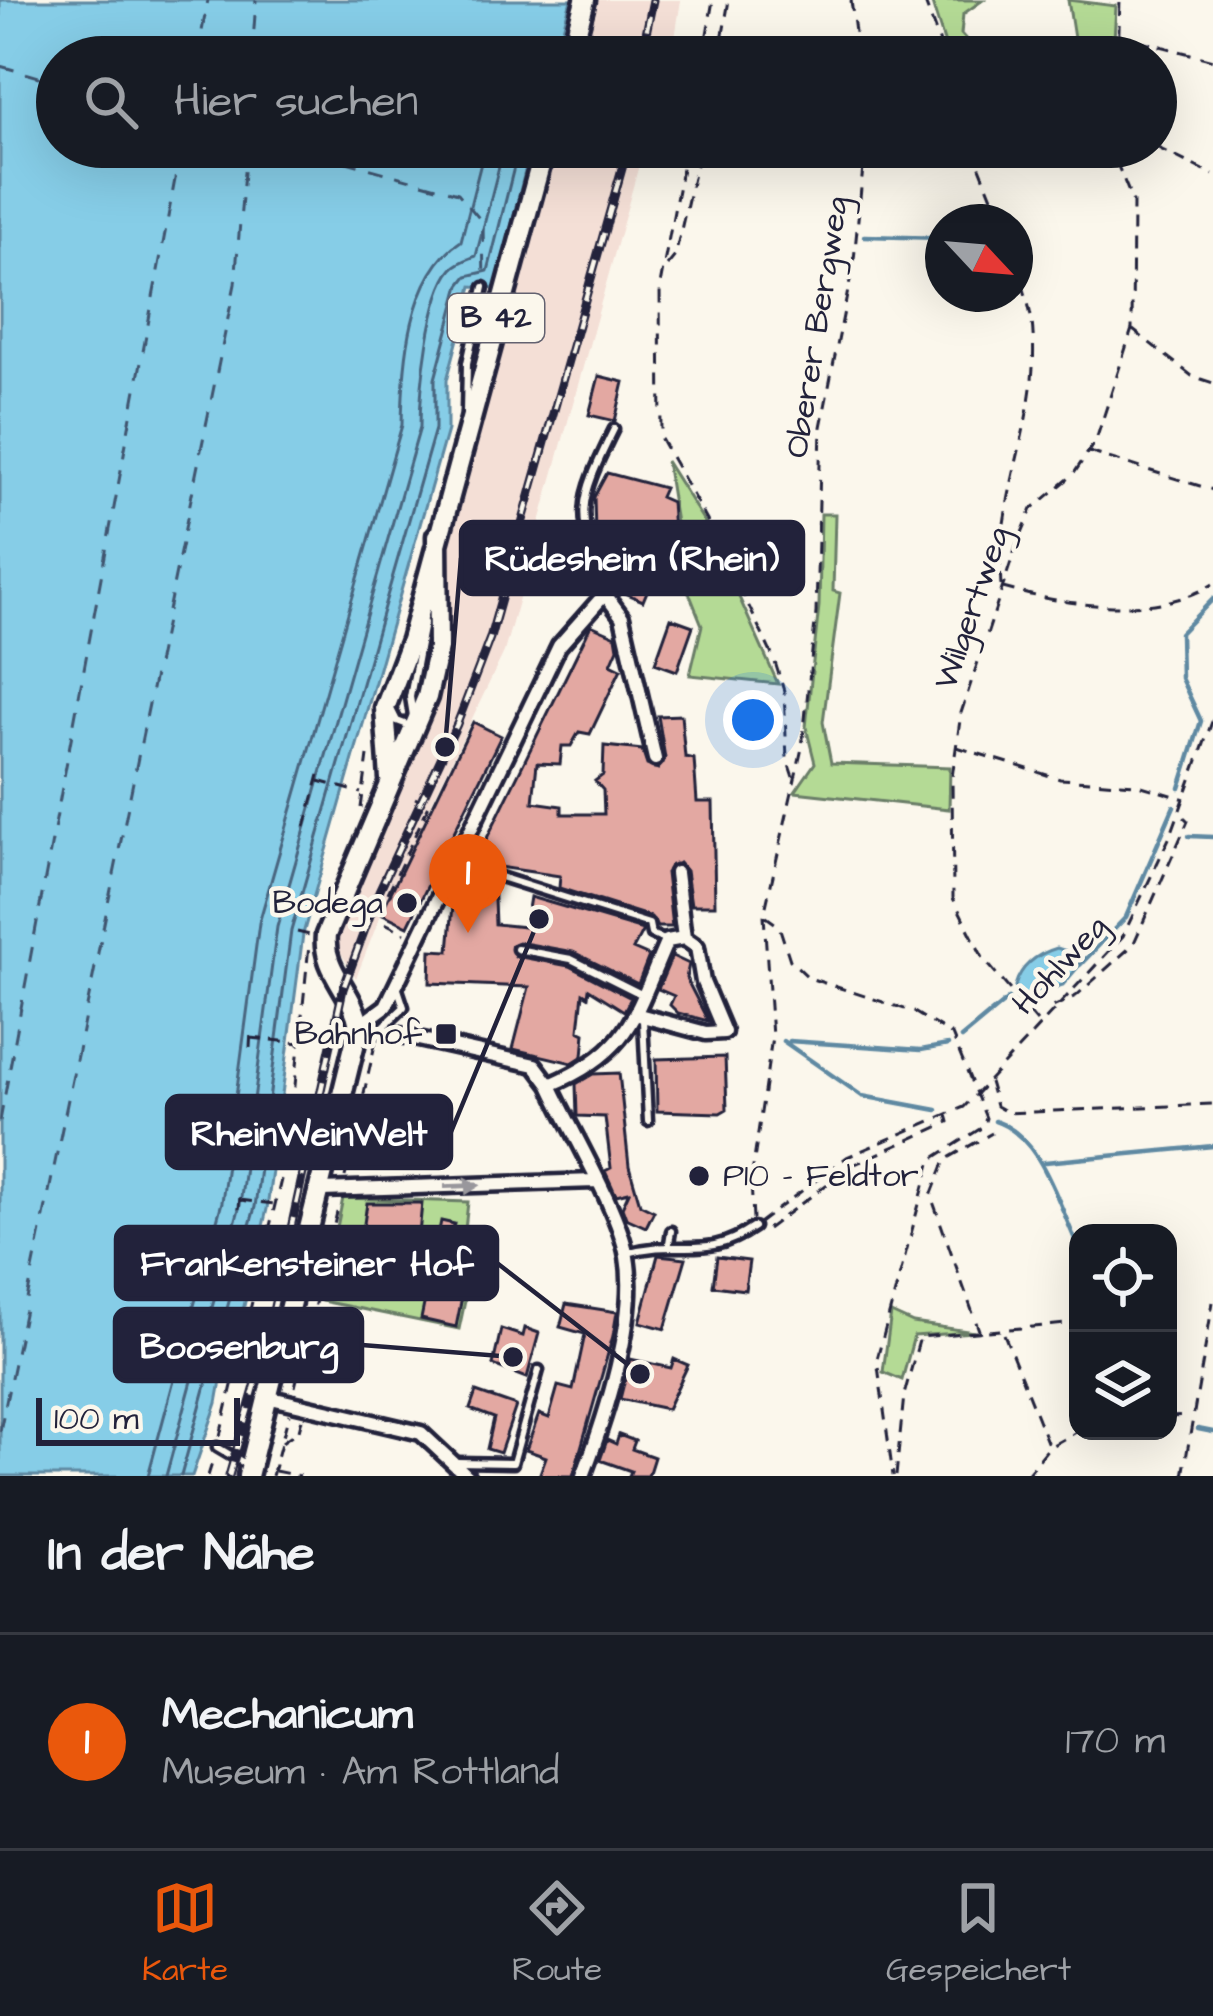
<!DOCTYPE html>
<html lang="de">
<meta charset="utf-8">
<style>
:root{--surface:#171b24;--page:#242831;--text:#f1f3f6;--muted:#9ea1a6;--line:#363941;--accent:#ea580c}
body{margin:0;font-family:"Architects Daughter",sans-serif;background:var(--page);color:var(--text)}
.controls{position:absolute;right:36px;bottom:36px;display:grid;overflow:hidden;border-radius:24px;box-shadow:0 12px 48px #0002}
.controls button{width:108px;height:108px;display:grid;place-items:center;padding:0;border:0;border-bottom:3px solid var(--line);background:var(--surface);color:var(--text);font:60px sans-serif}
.compass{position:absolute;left:925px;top:204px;width:108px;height:108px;border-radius:50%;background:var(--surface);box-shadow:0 12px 48px #0002;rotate:116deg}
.scale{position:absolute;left:36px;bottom:30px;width:204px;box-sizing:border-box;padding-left:12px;border:6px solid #22223b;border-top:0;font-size:33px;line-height:42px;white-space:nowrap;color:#22223b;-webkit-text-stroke:9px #fbf7ec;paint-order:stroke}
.you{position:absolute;left:753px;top:720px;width:42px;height:42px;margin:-30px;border:9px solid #fff;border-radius:50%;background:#1a73e8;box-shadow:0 0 0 18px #1a73e833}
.badge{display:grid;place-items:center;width:78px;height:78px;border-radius:50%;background:var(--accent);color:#fff;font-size:39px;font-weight:700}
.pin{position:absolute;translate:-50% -99px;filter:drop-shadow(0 3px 6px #0008)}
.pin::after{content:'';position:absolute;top:63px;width:42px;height:36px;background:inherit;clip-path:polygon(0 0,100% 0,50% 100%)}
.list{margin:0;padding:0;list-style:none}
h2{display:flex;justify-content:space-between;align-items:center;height:156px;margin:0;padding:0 48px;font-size:51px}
h2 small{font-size:39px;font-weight:400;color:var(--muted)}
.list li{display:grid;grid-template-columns:78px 1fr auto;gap:36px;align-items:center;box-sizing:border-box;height:216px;padding:0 48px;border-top:3px solid var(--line)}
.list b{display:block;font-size:45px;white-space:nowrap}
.list p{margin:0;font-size:39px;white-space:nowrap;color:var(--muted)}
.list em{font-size:39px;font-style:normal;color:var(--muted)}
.icon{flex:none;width:66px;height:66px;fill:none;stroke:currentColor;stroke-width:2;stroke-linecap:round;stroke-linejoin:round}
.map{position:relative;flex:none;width:1213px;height:1476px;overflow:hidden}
.search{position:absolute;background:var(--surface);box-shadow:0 12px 48px #0002;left:36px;right:36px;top:36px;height:132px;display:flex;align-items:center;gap:30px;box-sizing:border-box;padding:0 42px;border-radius:66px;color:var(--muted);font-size:45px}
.sheet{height:372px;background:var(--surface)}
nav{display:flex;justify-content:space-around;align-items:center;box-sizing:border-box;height:168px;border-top:3px solid var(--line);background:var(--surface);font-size:33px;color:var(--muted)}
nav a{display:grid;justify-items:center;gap:6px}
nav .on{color:var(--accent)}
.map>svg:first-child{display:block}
.built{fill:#f4dfd6}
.green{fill:#b4da95;stroke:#6b7e68;stroke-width:3}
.water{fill:#86cde7;stroke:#5e89a2;stroke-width:3}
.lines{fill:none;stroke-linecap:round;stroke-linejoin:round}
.shore{stroke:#4a6680;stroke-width:3}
.stream{stroke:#5e89a2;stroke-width:4.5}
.ferry{stroke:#40556f;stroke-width:3;stroke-dasharray:15 12;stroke-linecap:butt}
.building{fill:#e3a8a2;stroke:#22223b;stroke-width:3}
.service-casing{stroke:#22223b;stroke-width:15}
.minor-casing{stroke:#22223b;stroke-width:21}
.primary-casing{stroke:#22223b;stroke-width:27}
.path{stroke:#22223b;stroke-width:3;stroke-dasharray:12 9;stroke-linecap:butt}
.service{stroke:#fbf7ec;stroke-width:6}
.minor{stroke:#fbf7ec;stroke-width:12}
.primary{stroke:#fbf7ec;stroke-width:18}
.rail-casing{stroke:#22223b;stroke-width:9}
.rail{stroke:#fbf7ec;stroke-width:4.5;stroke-dasharray:14;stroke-linecap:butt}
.oneway{fill:#99979c}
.poi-dot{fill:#22223b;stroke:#fbf7ec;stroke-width:4.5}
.labels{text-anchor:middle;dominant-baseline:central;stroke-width:9;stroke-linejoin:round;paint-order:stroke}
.shield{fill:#fbf7ec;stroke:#636270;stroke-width:3}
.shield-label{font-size:30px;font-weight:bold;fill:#22223b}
.street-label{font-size:33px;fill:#22223b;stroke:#fbf7ec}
.poi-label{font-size:33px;fill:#22223b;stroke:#fbf7ec;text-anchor:end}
.leader{fill:none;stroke:#22223b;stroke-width:4.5}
.callout-dot{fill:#22223b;stroke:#fbf7ec;stroke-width:4.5}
.callout{fill:#22223b;stroke:#22223b;stroke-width:4.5}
.callout-label{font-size:36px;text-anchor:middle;font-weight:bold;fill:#fff}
</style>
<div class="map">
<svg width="1213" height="1476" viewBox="0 0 1213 1476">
<rect width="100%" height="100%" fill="#fbf7ec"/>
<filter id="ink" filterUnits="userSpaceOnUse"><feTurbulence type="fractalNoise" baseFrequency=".00833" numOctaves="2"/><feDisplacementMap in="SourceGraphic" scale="24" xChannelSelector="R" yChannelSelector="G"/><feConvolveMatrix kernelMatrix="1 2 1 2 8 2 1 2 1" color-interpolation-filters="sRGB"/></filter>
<g filter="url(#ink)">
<path class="built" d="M591,0H681L672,57H576Z
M552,147H644L504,652L429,808L457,822L408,926L381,914L356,978L333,940L421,735L449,534Z"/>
<path class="green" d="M931,0H983L963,14L961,34L982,57H949Z
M1068,0L1116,6L1113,57H1077Z
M666,461L707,526L778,684L690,675L702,625L686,585Z
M821,514H835L833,591L840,593L823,722L831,763L950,767L949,809L795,792L815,763L806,727L819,606Z
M343,1198L468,1202L459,1284L468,1287L459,1329L322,1301Z
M891,1313L913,1323L974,1332L914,1336L902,1380L883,1372Z"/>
<path class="water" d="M0,0H571L555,57H57V147H531L496,288L472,286L447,380V430L303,934L267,1209L239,1327L230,1331L217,1403L192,1476H0Z
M1057,948L1072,953L1080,965L1063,985L1025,997L1015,986C1021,965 1037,954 1057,948Z"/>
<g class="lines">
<path class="shore" d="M148,1476L222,1202L259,923L402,425C403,366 408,275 461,241L485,147
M166,1476L240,1205L277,927L420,427C420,392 429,295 452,269C458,262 468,259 476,256L504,147
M181,1476L255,1207L291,931L435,429V379L460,285L467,276L488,271L519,147"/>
<path class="stream" d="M864,236L943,238
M1180,788L1201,721L1181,678L1180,633L1213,599
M1189,836L1213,837
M1080,965L1126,917L1174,806
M961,1038L1008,999
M783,1041L862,1096L937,1110
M789,1041L921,1050L948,1045
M995,1121C1042,1137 1058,1204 1078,1246
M1045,1162L1213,1146
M1198,1429L1213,1432"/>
<path class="ferry" d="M197,57L208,0
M252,57L256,0
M0,66L57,82
M292,147L458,193L483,223L484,285
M0,1121L181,147
M0,1431L235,284L246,147"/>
</g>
<path class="building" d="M599,376L624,382L615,421L589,415Z
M607,473L664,488L660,497L671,502L674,546L667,543L643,601L617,590L634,550L595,534L594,497Z
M671,618L693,626L677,671L655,663Z
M591,625L616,636L618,648L611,664L621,669L590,734L579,732L571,746H562L560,764L537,763L533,802L562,806V814H604L603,790L595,781L603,775L604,746L642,750L647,765L658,769L665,758L658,716L681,715L685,757L694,759L697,802H713L715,905H691L686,871L679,863L666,873L672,927H657L651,917L559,888L560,876L498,867L493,876L495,924L525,927L530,897L643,930L633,949L649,956L638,984L573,952L518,942L511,945L515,956L569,966L631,998L624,1011L589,989L588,996L583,993L579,1030L585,1033L583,1056L572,1063L513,1049L529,987L430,983L431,950L449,951L453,905L467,893L468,877Z
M473,722L501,736L408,926L381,913Z
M672,956L689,964L686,978L708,1021L678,1013L670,1005L674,996L658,989Z
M725,1057L727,1109L720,1113L657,1111L656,1059Z
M619,1073L629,1166L640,1204L654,1211L646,1227L626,1218L622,1207L629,1192L616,1195L605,1171L611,1168L605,1117L577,1116L576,1084L593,1074Z
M367,1203H422L416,1266L359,1258Z
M441,1221L454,1224L442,1283L464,1287L456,1327L421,1319Z
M658,1255L686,1258L665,1329L640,1322Z
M717,1257L749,1261L745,1290L713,1286Z
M566,1304L617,1312L613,1336L573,1476H539L546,1457L526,1450L539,1414L549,1418L558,1386L573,1390L585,1334L560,1327Z
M525,1328L539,1333L527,1378L493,1365L501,1329L523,1336Z
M630,1359L671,1368L674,1359L688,1365L667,1409L620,1399Z
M476,1392L516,1406L500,1453L487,1449L494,1418L470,1409Z
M619,1435L635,1441L632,1449L654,1457L648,1476H629L631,1471L600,1460L607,1440L616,1444Z"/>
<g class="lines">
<g class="service-casing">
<path id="service" d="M466,413L467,363L484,287
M605,594C577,511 575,508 614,429
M392,711L397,721L413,727
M413,716L410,697L424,623
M500,877L649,924L651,934L666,941
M517,949L571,959L643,995
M643,1020L648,1121
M383,1027L404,1007L397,986
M669,1243L671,1231
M627,1253C682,1237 703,1262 754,1227
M217,1447L249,1466
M457,1462L513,1463L539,1370"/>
</g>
<g class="minor-casing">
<path id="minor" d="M635,1014L706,1033L724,1032L703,982L697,947L684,938
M359,1026L386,1006L559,646L605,594L622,617L655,759
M360,1026L535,1065L550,1085C571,1131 619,1210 627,1257C638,1318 605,1418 583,1476
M550,1085C631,1051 634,1016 667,941L684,938L676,873
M322,1190L595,1181
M271,1398L421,1433L467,1476"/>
</g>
<g class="primary-casing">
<path id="primary" d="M570,57L585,0
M390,779L385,708L411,640L545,147
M248,1476L359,1026C354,992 322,971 326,935L427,697L438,648L437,536"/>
</g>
<path class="path" d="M851,0L858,57
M924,0L945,57
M1119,35L1213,60
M703,57L713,0
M719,57L729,0
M1118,57L1120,0
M686,147L660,285L661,439L714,533L774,659L784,691L787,759L793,777
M972,147L1002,222
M1156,147L1213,175
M667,266L675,256L700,147
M1133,330L1192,376L1213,383
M1089,452L1213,490
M1001,586C995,499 1039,419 1033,334C1032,309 1022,284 1015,261
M1003,588C1065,605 1155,620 1213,584
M957,747L1060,779L1135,784L1185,799
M319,781L361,793
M415,798L431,806
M361,808L368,756
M305,827L320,771
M379,912L429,805
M765,916L779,926L790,960L809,978L914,1012L952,1035L986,1118L983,1127L931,1160L877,1359L893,1476
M385,923L405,933
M297,932L310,935
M1053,1007L1076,996L1133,945L1188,821L1181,814
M1037,1022L983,958L953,898L952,777L961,713L1016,547L1032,509L1073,475L1096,440L1132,329L1133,202L1110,147
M251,1038L301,1043
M250,1048L251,1030
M989,1082L996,1106L1008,1113L1213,1104
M345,1177L376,1040
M240,1200L274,1204
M239,1209L240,1194
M753,1219L751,1181L772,1037L764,915L802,748L816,613L821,427L854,260L865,147
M759,1223L847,1157L964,1107L1123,936L1172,832L1213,719
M767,1229L853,1165L949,1122L947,1115
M980,1333L931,1196L945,1160L992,1133
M1004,1334L1049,1447
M187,1360L238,1371
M185,1374L189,1347
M295,1387L339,1204
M1168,1417L1188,1416
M220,1436L289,1146L309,945
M282,1442L299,1430L302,1419
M275,1471L300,1476
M208,1476L214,1457
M272,1476L289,1414
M896,1476L904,1395L920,1337L1078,1323
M1026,1476L1049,1447L1078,1431
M1183,1476L1213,1302"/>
<use href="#service" class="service"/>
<use href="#minor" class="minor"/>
<use href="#primary" class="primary"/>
<g class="rail-casing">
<path id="rail" d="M641,57L653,0
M229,1476L262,1362L343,989L379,891L457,724L490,638L628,147"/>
</g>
<use href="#rail" class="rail"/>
</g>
<defs><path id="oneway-solid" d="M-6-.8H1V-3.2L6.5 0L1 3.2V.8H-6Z" transform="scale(3)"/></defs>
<use class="oneway" href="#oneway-solid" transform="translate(462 1186) rotate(-2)"/>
</g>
<g class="poi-dot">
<circle cx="407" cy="903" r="12"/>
<rect x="434" y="1022" width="24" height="24" rx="6"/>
<circle cx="699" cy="1176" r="12"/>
</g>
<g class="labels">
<rect class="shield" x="448" y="294" width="96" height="48" rx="9"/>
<g class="shield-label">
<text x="496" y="318">B 42</text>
</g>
<g class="street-label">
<text transform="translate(817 327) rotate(-81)">Oberer Bergweg</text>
<text transform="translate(972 608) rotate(-71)">Wilgertweg</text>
<text transform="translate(1060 965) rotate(-47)">Hohlweg</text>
</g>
<g class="poi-label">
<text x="383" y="903">Bodega</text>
<text x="422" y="1034">Bahnhof</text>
<text x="723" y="1176" text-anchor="start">P10 - Feldtor</text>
</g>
</g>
<path class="leader" d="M445 747L461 558M539 919L451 1132M640 1374L497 1263M513 1357L362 1345"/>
<g class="callout-dot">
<circle cx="445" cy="747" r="12"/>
<circle cx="539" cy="919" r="12"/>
<circle cx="640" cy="1374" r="12"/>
<circle cx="513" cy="1357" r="12"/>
</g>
<g class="callout">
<rect x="461" y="522" width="342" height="72" rx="12"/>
<rect x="167" y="1096" width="284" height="72" rx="12"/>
<rect x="116" y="1227" width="381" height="72" rx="12"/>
<rect x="115" y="1309" width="247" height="72" rx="12"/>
</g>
<g class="callout-label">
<text x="632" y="570">Rüdesheim (Rhein)</text>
<text x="309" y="1145">RheinWeinWelt</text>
<text x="307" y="1275">Frankensteiner Hof</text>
<text x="239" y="1358">Boosenburg</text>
</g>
</svg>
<div class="controls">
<button><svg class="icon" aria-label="locate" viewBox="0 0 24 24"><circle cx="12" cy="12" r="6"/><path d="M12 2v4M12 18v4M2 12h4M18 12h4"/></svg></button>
<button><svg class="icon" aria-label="layers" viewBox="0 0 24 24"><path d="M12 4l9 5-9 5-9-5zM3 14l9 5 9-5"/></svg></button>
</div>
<svg class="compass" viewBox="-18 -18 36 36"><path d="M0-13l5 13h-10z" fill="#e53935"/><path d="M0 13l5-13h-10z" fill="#9ea1a6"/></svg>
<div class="scale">100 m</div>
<div class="you"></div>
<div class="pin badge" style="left:468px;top:933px">1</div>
<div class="search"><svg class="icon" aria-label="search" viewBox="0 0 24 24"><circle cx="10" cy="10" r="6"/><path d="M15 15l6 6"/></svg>Hier suchen</div>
</div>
<section class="sheet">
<h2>In der Nähe<small></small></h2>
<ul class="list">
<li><span class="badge">1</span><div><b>Mechanicum</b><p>Museum · Am Rottland</p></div><em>170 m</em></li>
</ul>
</section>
<nav>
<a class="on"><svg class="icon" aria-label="map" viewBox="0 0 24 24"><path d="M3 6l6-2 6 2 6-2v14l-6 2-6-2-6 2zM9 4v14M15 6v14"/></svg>Karte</a>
<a><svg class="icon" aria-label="directions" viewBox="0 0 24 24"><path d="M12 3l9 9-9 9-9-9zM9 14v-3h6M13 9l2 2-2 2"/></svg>Route</a>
<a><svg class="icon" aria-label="saved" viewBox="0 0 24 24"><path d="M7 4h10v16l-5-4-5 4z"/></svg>Gespeichert</a>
</nav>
